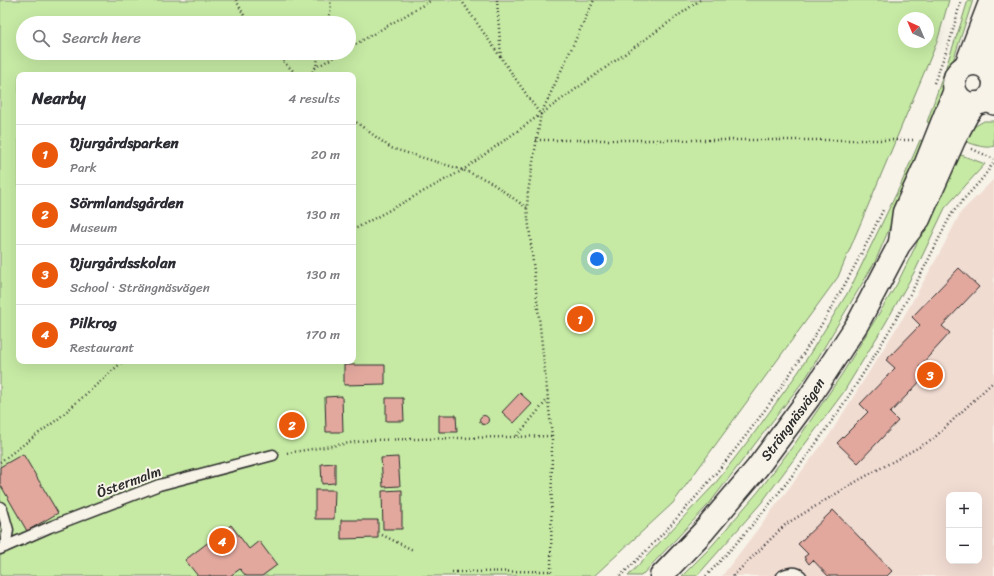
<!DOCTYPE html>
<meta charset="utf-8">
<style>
:root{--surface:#fff;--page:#f2f2f3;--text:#2b2b33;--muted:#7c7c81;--line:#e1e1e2;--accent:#ea580c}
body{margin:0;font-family:Sriracha,sans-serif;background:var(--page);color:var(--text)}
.controls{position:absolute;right:12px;bottom:12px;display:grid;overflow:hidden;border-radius:8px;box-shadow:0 4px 16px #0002}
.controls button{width:36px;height:36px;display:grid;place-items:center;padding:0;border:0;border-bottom:1px solid var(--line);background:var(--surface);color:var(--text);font:20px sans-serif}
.compass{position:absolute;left:898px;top:12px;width:36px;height:36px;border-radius:50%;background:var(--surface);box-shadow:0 4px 16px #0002;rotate:316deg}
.you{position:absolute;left:597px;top:259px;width:14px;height:14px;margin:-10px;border:3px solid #fff;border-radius:50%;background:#1a73e8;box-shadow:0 0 0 6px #1a73e833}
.badge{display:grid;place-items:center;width:26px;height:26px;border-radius:50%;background:var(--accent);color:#fff;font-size:13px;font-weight:700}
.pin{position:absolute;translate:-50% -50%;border:2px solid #fff;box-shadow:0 1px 4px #0006}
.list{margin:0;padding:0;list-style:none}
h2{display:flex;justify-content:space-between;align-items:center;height:52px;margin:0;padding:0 16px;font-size:17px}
h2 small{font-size:13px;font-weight:400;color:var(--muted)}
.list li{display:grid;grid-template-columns:26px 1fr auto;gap:12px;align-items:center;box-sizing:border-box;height:60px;padding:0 16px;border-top:1px solid var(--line)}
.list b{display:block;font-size:15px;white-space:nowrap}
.list p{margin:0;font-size:13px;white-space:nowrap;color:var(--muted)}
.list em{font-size:13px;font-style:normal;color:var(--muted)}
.icon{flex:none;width:22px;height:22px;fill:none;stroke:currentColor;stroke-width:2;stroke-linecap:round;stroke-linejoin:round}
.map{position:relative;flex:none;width:994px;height:576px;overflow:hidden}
.search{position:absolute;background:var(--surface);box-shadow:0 4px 16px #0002;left:16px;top:16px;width:340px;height:44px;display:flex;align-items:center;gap:10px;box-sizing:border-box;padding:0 14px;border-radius:22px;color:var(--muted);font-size:15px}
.panel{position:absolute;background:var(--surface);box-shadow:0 4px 16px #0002;left:16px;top:72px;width:340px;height:292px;border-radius:8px}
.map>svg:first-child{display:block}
.built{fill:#f1dcd2;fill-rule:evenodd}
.green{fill:#c6eaa4;stroke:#788a68;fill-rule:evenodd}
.building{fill:#e2a89e;stroke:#2b2b2b}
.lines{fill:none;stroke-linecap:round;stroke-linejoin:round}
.service-casing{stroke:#2b2b2b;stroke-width:13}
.minor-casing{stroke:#2b2b2b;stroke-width:22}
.secondary-casing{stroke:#2b2b2b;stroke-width:25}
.path{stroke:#2b2b2b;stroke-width:2.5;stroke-dasharray:1 3;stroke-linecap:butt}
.service{stroke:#f7f3e8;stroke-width:10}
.minor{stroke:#f7f3e8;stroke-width:19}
.secondary{stroke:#f7f3e8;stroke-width:22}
.labels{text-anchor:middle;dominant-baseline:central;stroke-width:4;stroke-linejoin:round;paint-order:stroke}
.street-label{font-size:14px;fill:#2b2b2b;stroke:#f7f3e8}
</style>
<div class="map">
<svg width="994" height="576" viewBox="0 0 994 576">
<rect width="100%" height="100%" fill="#f7f3e8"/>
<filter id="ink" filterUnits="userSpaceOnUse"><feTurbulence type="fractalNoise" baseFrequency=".025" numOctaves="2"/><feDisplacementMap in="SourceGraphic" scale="8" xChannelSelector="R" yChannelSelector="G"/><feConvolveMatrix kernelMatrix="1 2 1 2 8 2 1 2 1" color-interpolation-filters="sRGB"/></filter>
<g filter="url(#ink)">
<path class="built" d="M994,179V576H722L830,434L904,316L938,256L961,212ZM949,495H979V561H949Z"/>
<path class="green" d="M0,0H949L937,42L838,277L673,503L594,576H0ZM904,18H928V42H904ZM23,23H349V53H23ZM19,75H353V361H19Z
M968,0H973L932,125L927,122L961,23Z
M984,121H994V146C985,150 971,143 961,140L970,129Z
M920,140L926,142L875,262L807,376L709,504L641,576H628L714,485L755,432L799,371L850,289L901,184Z
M956,153L985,164L945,208L916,269L885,324L843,393L762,502L697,576H682L709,549L758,492L796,442L842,374L897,284L917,243L919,234Z"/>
<path class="building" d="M959,268L979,287L942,326L950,333L919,367L927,374L890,413L898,421L858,463L837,443L868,412L860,404L895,368L886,360L920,325L912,317Z
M344,365H385V384L344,385Z
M520,393L532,404L514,423L502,412Z
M342,396L343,432H326L325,397Z
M386,398H403L404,421H386Z
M439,415H456L457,432H439Z
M479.5 420a4.5 4.5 0 1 1 9 0a4.5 4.5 0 1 1-9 0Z
M23,454L58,513L27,531L0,484V467Z
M398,457L400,486L383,487L381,458Z
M335,463V483L322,484L321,464Z
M315,490H335L334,519H315Z
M402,490V529H383L382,491Z
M833,510L892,571L887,576H828L813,560L809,564L804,557L808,554L798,544Z
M341,520H378V538L341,539Z
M231,525L249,549L259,541L277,565L262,576H246L240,569L230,576H211L210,575L208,576H198L185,560Z"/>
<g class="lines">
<g class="service-casing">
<path id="service" d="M0,507L2,509L8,530L5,547
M0,549L50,527L159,485L273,455
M782,576C788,573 796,571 801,576"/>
</g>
<g class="minor-casing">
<path id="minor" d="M983,101L994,105"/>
</g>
<g class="secondary-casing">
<g id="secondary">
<circle cx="974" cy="84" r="20"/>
<path d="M966,65L991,0"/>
<path d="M990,73L994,11"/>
<path d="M900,242L904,212L924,168L955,90"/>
<path id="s1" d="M661,576L703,532L757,468L809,398L858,323L899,245L919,219L954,140L967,115L976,103"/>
</g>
</g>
<path class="path" d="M236,0L248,23
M461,0L540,114
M497,0L501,57
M327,23L331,8L330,0
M349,48L432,0
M275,53L297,75
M315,68L341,53
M310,75L316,67L319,53
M934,83L950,41L961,0
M353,120L391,148L463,170L489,181L527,208
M536,140H913
M972,149L994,159
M353,230L463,170L700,0
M517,436L548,399
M287,453L369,440L552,436
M0,462L58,419L121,363L125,361
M382,535L413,550
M452,572L551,571
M551,576L552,436L527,208L528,192L541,114L594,0
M620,576C640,558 659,538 677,518C761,426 830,322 883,210
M706,576C792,487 864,381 922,272C932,253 941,234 951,215C964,196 983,182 994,161
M733,576L786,524L859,480L932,440L994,381"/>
<use href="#service" class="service"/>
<use href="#minor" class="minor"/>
<use href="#secondary" class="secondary"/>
</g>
</g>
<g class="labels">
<g class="street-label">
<text stroke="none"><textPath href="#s1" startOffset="205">Strängnäsvägen</textPath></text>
<text transform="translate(129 482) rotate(-20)">Östermalm</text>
</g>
</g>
</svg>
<div class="controls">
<button>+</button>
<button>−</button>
</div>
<svg class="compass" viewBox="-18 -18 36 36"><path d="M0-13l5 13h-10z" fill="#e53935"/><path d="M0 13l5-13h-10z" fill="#7c7c81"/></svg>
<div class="you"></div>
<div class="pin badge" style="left:580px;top:319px">1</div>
<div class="pin badge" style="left:292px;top:425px">2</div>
<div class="pin badge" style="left:930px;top:375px">3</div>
<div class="pin badge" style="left:222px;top:541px">4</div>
<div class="search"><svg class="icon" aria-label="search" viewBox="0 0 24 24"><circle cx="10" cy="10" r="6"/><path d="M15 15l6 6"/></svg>Search here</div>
<section class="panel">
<h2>Nearby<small>4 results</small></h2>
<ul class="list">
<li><span class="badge">1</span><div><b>Djurgårdsparken</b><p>Park</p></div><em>20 m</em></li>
<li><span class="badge">2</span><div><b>Sörmlandsgården</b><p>Museum</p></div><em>130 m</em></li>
<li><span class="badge">3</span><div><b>Djurgårdsskolan</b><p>School · Strängnäsvägen</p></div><em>130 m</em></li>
<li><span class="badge">4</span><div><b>Pilkrog</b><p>Restaurant</p></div><em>170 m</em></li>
</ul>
</section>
</div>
